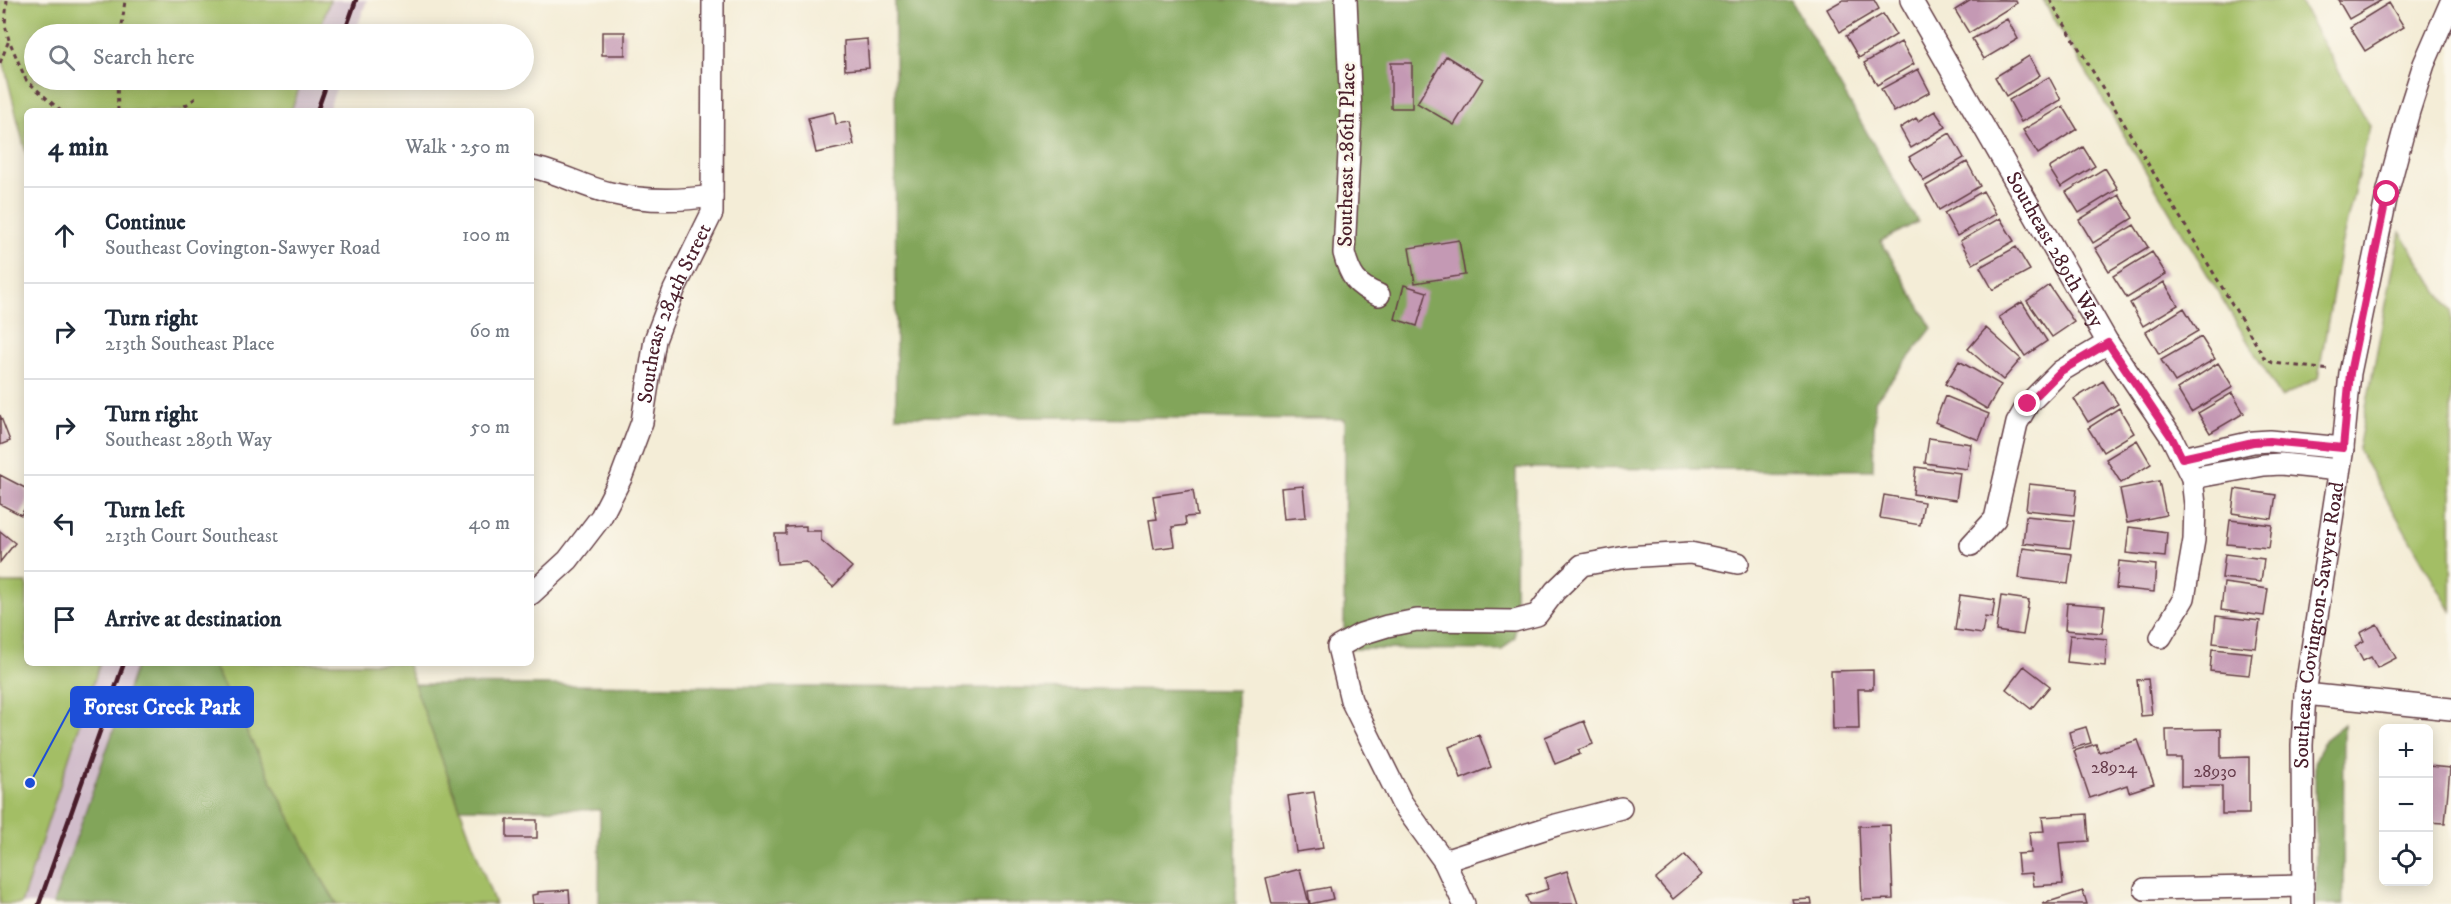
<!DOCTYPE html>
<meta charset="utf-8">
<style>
:root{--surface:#fff;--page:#f6f6f7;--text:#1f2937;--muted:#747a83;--line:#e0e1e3}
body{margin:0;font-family:"IM FELL DW Pica",serif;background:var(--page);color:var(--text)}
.controls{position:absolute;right:18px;bottom:18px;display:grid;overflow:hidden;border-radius:9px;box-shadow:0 3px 15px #0003}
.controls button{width:54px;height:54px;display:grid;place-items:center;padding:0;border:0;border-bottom:2px solid var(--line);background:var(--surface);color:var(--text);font:30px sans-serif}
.stop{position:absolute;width:18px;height:18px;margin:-14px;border:4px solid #db2777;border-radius:50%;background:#fff}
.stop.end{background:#db2777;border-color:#fff;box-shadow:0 2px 6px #0008}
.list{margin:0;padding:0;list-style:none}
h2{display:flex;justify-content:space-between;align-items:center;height:78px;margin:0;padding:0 24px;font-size:26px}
h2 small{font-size:20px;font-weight:400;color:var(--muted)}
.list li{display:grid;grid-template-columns:39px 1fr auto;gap:18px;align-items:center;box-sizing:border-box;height:96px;padding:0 24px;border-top:2px solid var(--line)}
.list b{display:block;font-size:22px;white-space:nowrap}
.list p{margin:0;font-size:20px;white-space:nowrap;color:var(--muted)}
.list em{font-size:20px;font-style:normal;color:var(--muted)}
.icon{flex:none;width:33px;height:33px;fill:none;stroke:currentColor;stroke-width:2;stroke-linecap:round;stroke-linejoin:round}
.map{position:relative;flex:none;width:2451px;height:904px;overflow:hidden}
.search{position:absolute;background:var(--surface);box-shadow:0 3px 15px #0003;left:24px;top:24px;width:510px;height:66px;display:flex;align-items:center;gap:15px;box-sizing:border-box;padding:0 21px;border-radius:33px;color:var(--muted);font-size:22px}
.panel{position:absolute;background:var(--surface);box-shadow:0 3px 15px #0003;left:24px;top:108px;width:510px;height:558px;border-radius:9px}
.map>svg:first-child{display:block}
.industrial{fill:#d1bdcb}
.green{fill:#a3be65;stroke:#766e48;stroke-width:1.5}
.forest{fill:#82a55a;stroke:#666242;stroke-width:1.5}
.building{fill:#c499b4}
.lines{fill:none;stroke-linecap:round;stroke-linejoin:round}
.minor-casing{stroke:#643e45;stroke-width:24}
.path{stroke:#643e45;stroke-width:3;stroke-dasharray:4.5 4.5;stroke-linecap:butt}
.minor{stroke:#fff;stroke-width:21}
.rail{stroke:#4a1f2b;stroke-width:4.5}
.route{stroke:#db2777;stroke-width:8}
.labels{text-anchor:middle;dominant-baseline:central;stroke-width:5;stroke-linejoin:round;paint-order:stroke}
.number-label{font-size:18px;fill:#683e4d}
.street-label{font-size:21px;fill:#4a1f2b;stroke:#fbf7ec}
.leader{fill:none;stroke:#1d4ed8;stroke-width:2}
.callout-dot{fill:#1d4ed8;stroke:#fbf7ec;stroke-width:2}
.callout{fill:#1d4ed8;stroke:#1d4ed8;stroke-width:2}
.callout-label{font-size:22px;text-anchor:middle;font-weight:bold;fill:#fff}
</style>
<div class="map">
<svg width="2451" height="904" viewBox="0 0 2451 904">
<rect width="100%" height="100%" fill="#fbf7ec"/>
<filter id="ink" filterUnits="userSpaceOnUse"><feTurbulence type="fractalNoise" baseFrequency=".0167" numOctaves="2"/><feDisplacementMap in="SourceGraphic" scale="12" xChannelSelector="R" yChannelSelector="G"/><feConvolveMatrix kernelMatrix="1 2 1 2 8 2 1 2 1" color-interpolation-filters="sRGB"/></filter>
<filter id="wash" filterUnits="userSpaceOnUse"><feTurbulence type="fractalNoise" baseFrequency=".008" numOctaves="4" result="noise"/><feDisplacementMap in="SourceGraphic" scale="24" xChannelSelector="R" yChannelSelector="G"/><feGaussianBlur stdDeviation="1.35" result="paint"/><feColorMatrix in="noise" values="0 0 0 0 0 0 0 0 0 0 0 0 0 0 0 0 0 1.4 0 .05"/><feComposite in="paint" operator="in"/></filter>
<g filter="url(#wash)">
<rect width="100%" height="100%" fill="#f4edd7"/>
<path class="industrial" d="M330,0H367L355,34H318Z
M302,80H339L328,111H291Z
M100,663H137L53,904H21Z"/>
<path class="green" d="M0,0H330L318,34H34V80H302L291,111H27V158L0,48Z
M2043,0H2299L2370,126L2341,246L2318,378L2281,397Z
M2400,232L2451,311V611L2358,449Z
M0,583H27V663H100L21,904H0Z
M212,663H407L495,904H337L317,871Z"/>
<path class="forest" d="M895,0H1791L1918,222L1881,241L1932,328L1875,401L1873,470L1516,468L1515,637L1502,650L1344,649L1345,419L896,416Z
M137,663H212L317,871L337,904H53Z
M414,684L1237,690L1236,904H599L600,810L460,808Z
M2344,724L2343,904H2316L2315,763L2324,740Z"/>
<g id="blocks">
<path class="building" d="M1843,0H1874L1879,9L1840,32L1827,9Z
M1971,0H2015L2017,3L1969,33L1955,10Z
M2338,0H2382L2349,19Z
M2389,3L2404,27L2365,51L2350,27Z
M1883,14L1896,35L1859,58L1846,36Z
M2007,19L2018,39L1984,59L1972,39Z
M602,32H625V55H602Z
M867,39L869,68L845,70L844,41Z
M1901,42L1914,64L1877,85L1864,63Z
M1446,56L1483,79L1454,125L1417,103Z
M2029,56L2040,75L2006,96L1995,77Z
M1391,63H1412V108H1391Z
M1918,69L1930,92L1894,112L1881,89Z
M2049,77L2061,100L2021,122L2009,100Z
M2063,106L2077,129L2038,154L2023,130Z
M1935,111L1946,127L1911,148L1900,128L1916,118L1918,121Z
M834,112L836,124L849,122L854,145L816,153L808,118Z
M1950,133L1964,158L1924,181L1909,157Z
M2083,147L2095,166L2061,187L2049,168Z
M1967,162L1980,186L1939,210L1926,186Z
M2105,168L2118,189L2079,213L2066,192Z
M1983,191L1996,214L1957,236L1944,213Z
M2119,195L2133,218L2093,243L2079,220Z
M2000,218L2014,241L1973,264L1960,241Z
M2134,225L2148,247L2109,271L2095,248Z
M1459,240L1465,275L1415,283L1409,248Z
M2016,247L2030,270L1993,290L1980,267Z
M2152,252L2166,274L2127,298L2113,276Z
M2164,282L2178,305L2143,326L2130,303Z
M1404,285L1427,292L1417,326L1395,319Z
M2049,285L2074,322L2052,337L2027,301Z
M2022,302L2047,341L2025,356L1999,317Z
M2184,308L2198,331L2159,354L2146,332Z
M1986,328L2021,359L2003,380L1968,349Z
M2201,337L2215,359L2175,382L2161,360Z
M1959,361L2001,385L1987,409L1945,384Z
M2218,363L2233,387L2191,412L2177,389Z
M2103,381L2118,404L2088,422L2074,399Z
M2232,393L2244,413L2210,433L2198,413Z
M1945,396L1989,414L1979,440L1935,422Z
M2119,408L2134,433L2103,452L2088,428Z
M0,415L10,441L0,445Z
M1929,438L1971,444L1967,469L1925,463Z
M2137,440L2151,464L2121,483L2106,459Z
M1916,467L1960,473L1956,500L1913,494Z
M0,475L27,489V504L21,515L0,504Z
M2159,481L2166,515L2127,523L2120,489Z
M2029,484L2077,489L2074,515L2026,510Z
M1303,486L1306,517L1284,519L1281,488Z
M2235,489L2276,495L2272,519L2232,513Z
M1193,490L1197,516L1185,517L1186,525L1172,527L1175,546L1154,549L1149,520L1157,519L1153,496Z
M1884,495L1924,502L1920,525L1880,518Z
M2026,516L2074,521L2070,548L2023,543Z
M2230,520L2272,525L2269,548L2227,544Z
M806,526V531H821V540L852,567L833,587L806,562L777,564L775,534H786V527Z
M2129,527L2167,532L2165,557L2126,553Z
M0,531L15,543L0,562Z
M2023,548L2072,554L2068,584L2019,578Z
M2225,554L2264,559L2261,582L2222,578Z
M2119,561L2156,565L2154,592L2116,588Z
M2224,583L2268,589L2264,616L2221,610Z
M1960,595L1995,600L1992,618L1985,617L1982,634L1955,630Z
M2001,596L2029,600L2023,635L1996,631Z
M2067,603L2105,606L2102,633L2065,630Z
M2216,616L2260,621L2256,648L2213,643Z
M2377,624L2396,658L2377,668L2371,657L2363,661L2355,646L2364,641L2360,633Z
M2070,635L2107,639L2105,666L2067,662Z
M2212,649L2252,653L2249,675L2210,671Z
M2024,666L2050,686L2031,709L2006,689Z
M1873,670V689H1858L1859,729H1833L1831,671Z
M2148,679L2152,715L2141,716L2137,680Z
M1584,721L1593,744L1578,750L1580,754L1555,764L1545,737Z
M2086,727L2091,743L2073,748L2069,732Z
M2221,729V758L2249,757V814H2222V786H2181V758H2167L2166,730Z
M1479,735L1491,767L1461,779L1449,747Z
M2138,740L2154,784L2129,792L2127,785L2090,798L2074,751L2096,744L2099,752Z
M2428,766L2450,768L2445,823L2428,822Z
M1314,792L1323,848L1296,852L1288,796Z
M2087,814L2089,841L2059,843L2063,884L2034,886L2032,873L2019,874L2017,854L2031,853L2029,832L2044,831L2042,817Z
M507,820H537V838H507Z
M1890,825L1893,899L1862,900L1859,826Z
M1685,855L1702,875L1673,899L1656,879Z
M1300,869L1309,904H1272L1266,878Z
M1567,871L1578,904H1529L1526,896L1548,889L1545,878Z
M1330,887L1333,899L1310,904L1308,891Z
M569,890L570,904H533L532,895L538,894V892Z
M2083,891L2087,904H2042Z
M1811,899L1812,904H1794L1793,900Z"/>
</g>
</g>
<g filter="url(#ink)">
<use href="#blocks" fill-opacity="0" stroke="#643e45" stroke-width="1.5"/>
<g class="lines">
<g class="minor-casing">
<g id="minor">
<path d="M1346,0L1351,112L1344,253C1350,276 1356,286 1379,295"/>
<path id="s1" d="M1911,0L2108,343L2172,438L2192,478L2195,505L2194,540L2184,598L2161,637"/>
<path d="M531,167C559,172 583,187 610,193C643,201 679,201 712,196"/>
<path d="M2182,458L2253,442L2270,441L2343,448"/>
<path d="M2192,478L2264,465L2281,464L2339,470"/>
<path d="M1971,545L1995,519L2017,423L2028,404L2061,371L2108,343"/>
<path id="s2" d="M531,594L568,560L601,517L621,478L642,422L655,340L674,290L712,213L713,0"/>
<path d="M2305,694L2451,709"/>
<path d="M1444,861L1556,825L1621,808"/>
<path d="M2145,889L2303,886"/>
<path d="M1464,904L1444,861L1402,803L1351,700L1338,647L1361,634L1387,626L1417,620L1514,621L1537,615L1555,591L1582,565L1626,557L1690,553L1738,563"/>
<path id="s3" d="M2303,904L2302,745L2305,694L2343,448L2350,373L2387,194L2409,111L2424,64L2451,2"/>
</g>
</g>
<path class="path" d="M7,0L5,25L9,40L26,80L61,111
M2050,0L2265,359L2273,363L2331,370
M121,34L125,0
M0,63L9,40
M117,80L118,111
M177,111L196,98"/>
<use href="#minor" class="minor"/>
<path class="rail" d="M344,34L356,0
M317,111L328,80
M39,904L124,663"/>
</g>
</g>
<g class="lines" filter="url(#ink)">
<path class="route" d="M2028,404L2061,371L2108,343L2172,438L2182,458L2253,442L2270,441L2343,448L2350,373L2387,194"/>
</g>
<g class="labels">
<g class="number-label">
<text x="2114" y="768">28924</text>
<text x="2215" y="772">28930</text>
</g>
<g class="street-label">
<text transform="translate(1347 155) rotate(-89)">Southeast 286th Place</text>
<text stroke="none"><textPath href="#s1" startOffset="288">Southeast 289th Way</textPath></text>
<text stroke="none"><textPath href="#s2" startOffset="322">Southeast 284th Street</textPath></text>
<text stroke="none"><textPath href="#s3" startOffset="280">Southeast Covington-Sawyer Road</textPath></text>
</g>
</g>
<path class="leader" d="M30 783L71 707"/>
<circle class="callout-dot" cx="30" cy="783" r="6"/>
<rect class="callout" x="71" y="687" width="182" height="40" rx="6"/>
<g class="callout-label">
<text x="162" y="714">Forest Creek Park</text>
</g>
</svg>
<div class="controls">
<button>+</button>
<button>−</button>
<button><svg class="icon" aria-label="locate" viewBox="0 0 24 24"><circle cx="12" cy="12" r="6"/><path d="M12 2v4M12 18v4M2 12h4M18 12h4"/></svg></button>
</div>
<div class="stop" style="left:2387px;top:194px"></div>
<div class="stop end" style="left:2028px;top:404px"></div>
<div class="search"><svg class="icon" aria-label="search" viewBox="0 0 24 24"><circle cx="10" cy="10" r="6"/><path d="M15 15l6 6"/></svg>Search here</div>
<section class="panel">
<h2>4 min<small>Walk · 250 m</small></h2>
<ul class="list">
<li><svg class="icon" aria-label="ahead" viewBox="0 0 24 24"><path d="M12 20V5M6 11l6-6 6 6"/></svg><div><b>Continue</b><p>Southeast Covington-Sawyer Road</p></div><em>100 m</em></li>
<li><svg class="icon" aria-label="right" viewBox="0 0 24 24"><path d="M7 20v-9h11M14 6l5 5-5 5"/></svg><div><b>Turn right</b><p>213th Southeast Place</p></div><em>60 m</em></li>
<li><svg class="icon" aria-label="right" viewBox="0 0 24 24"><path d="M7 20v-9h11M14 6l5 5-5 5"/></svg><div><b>Turn right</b><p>Southeast 289th Way</p></div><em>50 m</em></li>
<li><svg class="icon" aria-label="left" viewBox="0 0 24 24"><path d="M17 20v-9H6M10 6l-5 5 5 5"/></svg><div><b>Turn left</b><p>213th Court Southeast</p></div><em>40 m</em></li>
<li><svg class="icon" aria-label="arrive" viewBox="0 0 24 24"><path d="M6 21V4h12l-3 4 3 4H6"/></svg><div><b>Arrive at destination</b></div></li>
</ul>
</section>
</div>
